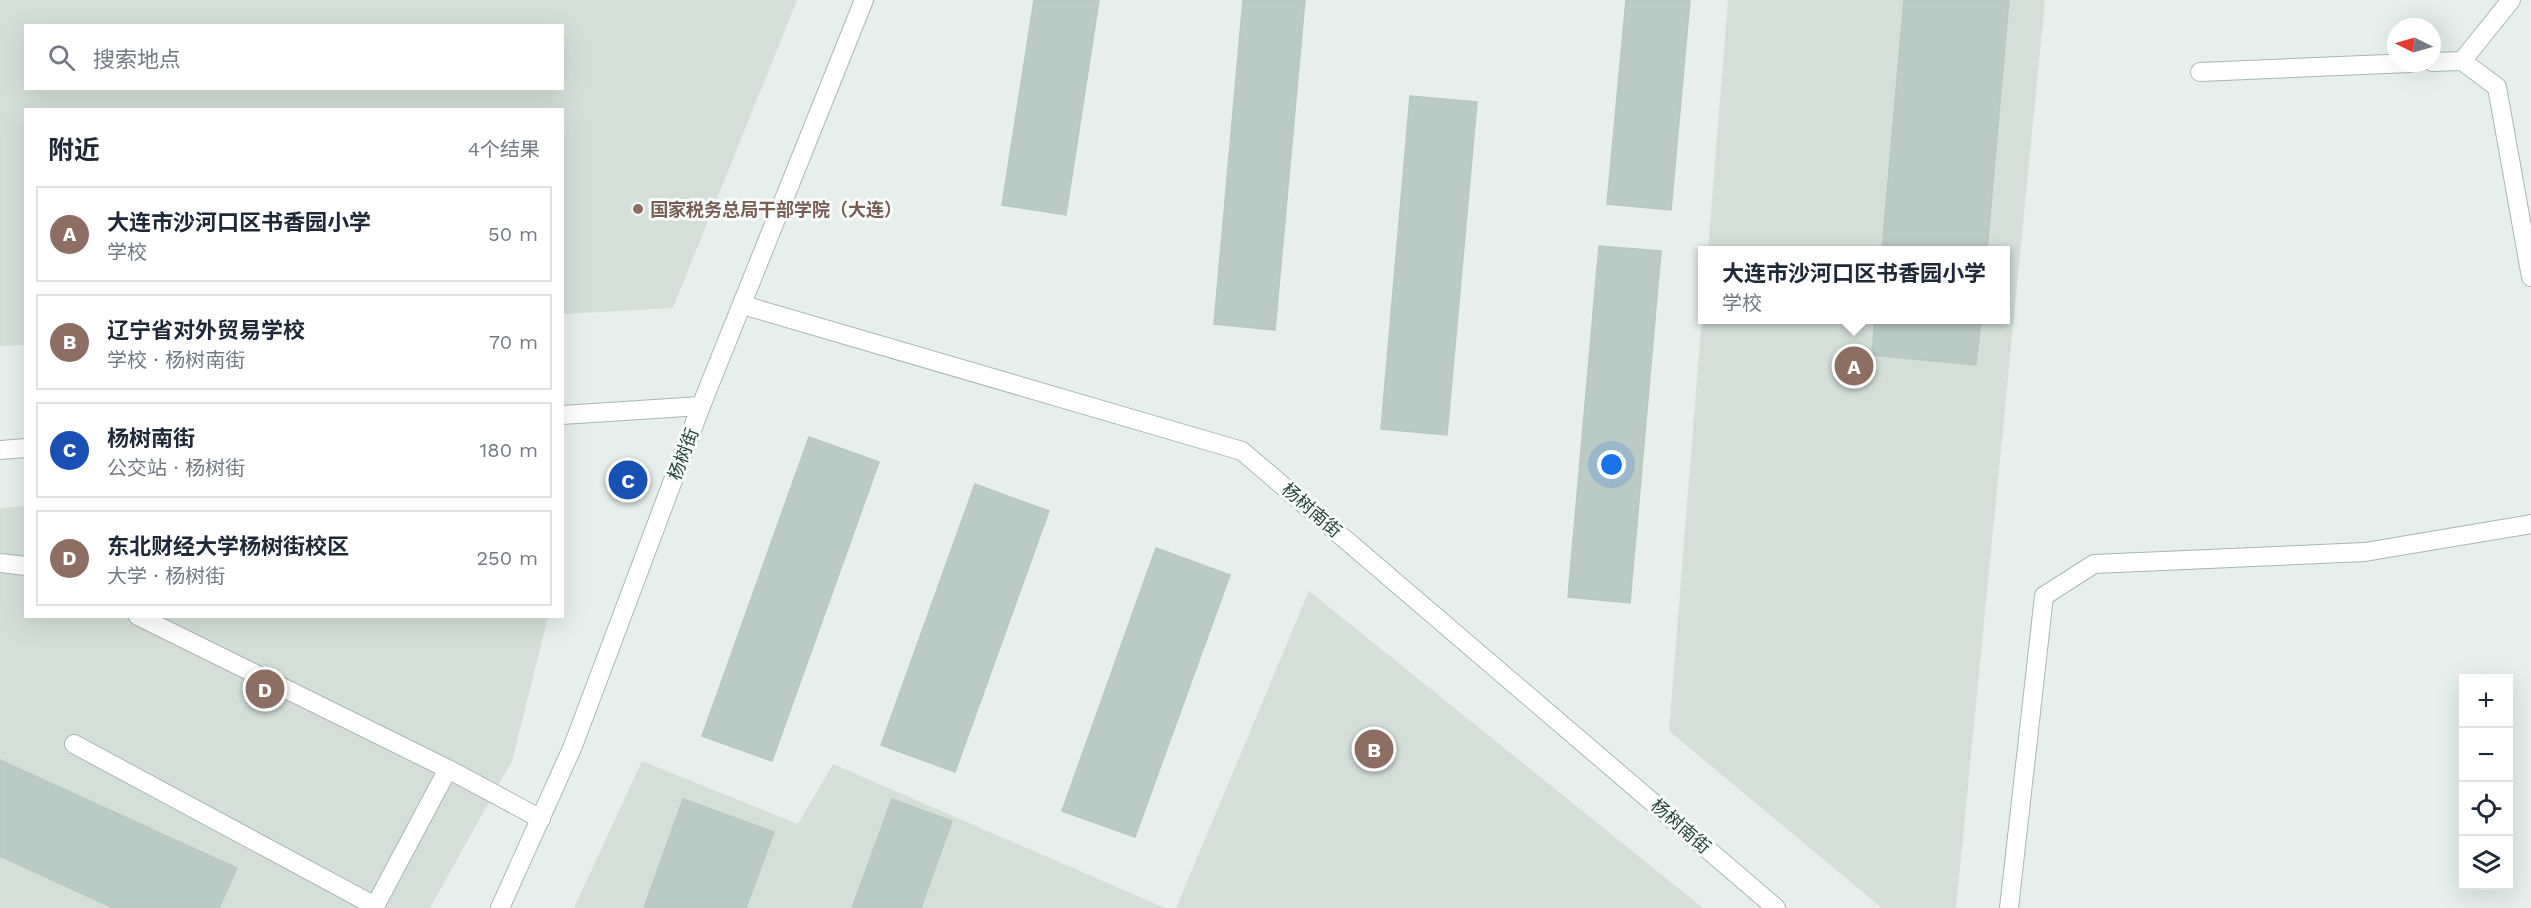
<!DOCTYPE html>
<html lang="zh">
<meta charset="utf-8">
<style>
:root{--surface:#fff;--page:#f6f6f7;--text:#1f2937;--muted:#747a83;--line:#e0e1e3;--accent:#2563eb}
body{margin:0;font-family:"Work Sans","Noto Sans SC",sans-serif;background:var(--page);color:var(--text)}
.controls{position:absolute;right:18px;bottom:18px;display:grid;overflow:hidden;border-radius:0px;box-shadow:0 6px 24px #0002}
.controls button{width:54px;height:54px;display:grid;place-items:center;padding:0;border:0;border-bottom:2px solid var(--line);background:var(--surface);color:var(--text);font:30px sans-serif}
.compass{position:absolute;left:2387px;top:18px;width:54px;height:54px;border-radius:50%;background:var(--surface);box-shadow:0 6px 24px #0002;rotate:275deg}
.you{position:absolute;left:1612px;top:465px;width:21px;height:21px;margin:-15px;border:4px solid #fff;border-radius:50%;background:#1a73e8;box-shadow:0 0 0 9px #1a73e833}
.badge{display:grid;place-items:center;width:39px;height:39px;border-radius:50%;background:var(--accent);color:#fff;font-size:20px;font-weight:700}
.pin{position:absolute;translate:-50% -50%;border:3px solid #fff;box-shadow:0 2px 6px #0006}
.popup{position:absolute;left:1698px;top:246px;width:312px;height:78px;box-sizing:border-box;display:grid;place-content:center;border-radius:0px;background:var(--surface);filter:drop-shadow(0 2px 4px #0005);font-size:20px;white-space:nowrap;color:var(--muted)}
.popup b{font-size:22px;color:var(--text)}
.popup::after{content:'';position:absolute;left:50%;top:100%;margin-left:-12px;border:12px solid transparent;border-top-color:var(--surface)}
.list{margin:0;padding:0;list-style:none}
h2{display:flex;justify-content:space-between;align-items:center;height:78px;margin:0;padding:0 24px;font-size:26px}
h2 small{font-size:20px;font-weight:400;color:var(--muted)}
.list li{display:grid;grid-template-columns:39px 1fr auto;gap:18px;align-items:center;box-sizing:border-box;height:96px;margin:0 12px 12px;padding:0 12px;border:2px solid var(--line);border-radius:0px}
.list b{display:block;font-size:22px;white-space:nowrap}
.list p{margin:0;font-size:20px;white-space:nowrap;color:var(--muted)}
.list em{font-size:20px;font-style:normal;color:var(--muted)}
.icon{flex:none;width:33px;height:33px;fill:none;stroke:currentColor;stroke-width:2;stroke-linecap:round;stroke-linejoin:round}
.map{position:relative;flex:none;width:2531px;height:908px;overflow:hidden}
.search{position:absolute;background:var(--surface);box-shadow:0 6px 24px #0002;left:24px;top:24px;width:540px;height:66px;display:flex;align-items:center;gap:15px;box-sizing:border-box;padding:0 21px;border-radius:0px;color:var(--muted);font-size:22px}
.panel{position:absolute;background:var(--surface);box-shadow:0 6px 24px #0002;left:24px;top:108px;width:540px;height:510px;border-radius:0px}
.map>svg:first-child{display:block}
.built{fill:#d4dfda;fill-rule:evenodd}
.building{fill:#bbcac4;stroke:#b8c9c2;stroke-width:1.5}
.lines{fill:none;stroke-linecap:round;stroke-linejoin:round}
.service-casing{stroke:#a8b8b2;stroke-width:20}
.minor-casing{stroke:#a8b8b2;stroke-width:20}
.tertiary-casing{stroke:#a8b8b2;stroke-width:20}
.service{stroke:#fff;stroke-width:18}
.minor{stroke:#fff;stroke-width:18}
.tertiary{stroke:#fff;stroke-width:18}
.education-dot{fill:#8d6e63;stroke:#f7fbf9;stroke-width:2}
.labels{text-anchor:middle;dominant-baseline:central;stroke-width:6;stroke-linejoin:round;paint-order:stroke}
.education-label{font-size:18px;font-weight:bold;fill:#785e54;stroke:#f7fbf9;text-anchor:start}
.street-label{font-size:18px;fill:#24423a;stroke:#f7fbf9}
</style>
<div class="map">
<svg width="2531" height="908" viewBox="0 0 2531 908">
<rect width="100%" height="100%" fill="#e6efeb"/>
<path class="built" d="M0,0H797L673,308L563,314L562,110H26L25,345L0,346ZM26,26H562V88H26Z
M1728,0H2045L1956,908H1882L1669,731L1702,316V320H2006V250H1708Z
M25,506L26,616L548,617L512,761L430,908H0V508Z
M1309,591L1703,908H1176Z
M642,761L798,824L833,764L1165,908H574Z"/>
<path class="building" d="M1034,0H1099L1066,215L1002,205Z
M1243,0H1305L1275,330L1214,324Z
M1626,0H1690L1671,210L1607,204Z
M1904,0H2009L1987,250H1882Z
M1410,96L1477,102L1447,435L1381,429Z
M1599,246L1661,251L1630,603L1568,597Z
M1875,320H1981L1976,365L1872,355Z
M809,437L879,462L772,761L702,736Z
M975,484L1049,511L955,772L881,745Z
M1156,548L1230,575L1135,837L1062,811Z
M0,760L237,868L219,908H113L0,856Z
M683,799L774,832L746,908H644Z
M892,799L952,821L921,908H852Z"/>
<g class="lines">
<g class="service-casing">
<path id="service" d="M2462,61L2497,87L2531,277"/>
</g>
<g class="minor-casing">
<path id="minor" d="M2432,62L2462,61L2511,0
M2200,72L2410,63
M562,415L701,406
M0,450L26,448
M0,563L26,566
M138,616L448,769L541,819
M74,744L375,906
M374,908L448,769
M2009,908L2044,596L2094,564L2365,552L2531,524"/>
</g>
<g class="tertiary-casing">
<path id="tertiary" d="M743,305L1242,451L1776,908
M500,908L573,746L701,406L864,0"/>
</g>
<use href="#service" class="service"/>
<use href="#minor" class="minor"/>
<use href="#tertiary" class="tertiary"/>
</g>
<circle class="education-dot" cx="638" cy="209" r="6"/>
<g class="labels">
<g class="education-label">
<text x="650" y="209">国家税务总局干部学院（大连）</text>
</g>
<g class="street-label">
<text transform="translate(683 454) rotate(-69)">杨树街</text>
<text transform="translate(1312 510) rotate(41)">杨树南街</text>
<text transform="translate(1681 826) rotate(41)">杨树南街</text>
</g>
</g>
</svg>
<div class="controls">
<button>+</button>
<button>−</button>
<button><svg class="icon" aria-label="locate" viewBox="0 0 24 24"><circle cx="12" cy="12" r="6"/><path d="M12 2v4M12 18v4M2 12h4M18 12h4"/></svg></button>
<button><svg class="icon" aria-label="layers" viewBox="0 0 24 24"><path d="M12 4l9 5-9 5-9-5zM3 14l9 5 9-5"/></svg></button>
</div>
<svg class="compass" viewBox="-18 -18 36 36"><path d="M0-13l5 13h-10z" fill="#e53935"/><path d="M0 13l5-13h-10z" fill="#747a83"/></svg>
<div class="you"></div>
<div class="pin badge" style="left:1854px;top:366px;background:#8d6e63">A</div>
<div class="popup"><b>大连市沙河口区书香园小学</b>学校</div>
<div class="pin badge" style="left:1374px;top:749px;background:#8d6e63">B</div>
<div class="pin badge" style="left:628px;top:480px;background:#1a4fb4">C</div>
<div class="pin badge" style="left:265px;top:689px;background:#8d6e63">D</div>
<div class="search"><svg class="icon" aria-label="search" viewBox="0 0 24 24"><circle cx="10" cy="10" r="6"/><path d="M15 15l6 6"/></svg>搜索地点</div>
<section class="panel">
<h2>附近<small>4个结果</small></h2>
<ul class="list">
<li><span class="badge" style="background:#8d6e63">A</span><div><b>大连市沙河口区书香园小学</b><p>学校</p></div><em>50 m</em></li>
<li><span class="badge" style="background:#8d6e63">B</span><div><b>辽宁省对外贸易学校</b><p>学校 · 杨树南街</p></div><em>70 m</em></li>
<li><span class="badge" style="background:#1a4fb4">C</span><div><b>杨树南街</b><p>公交站 · 杨树街</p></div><em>180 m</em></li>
<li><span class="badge" style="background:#8d6e63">D</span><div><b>东北财经大学杨树街校区</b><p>大学 · 杨树街</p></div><em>250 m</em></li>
</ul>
</section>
</div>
